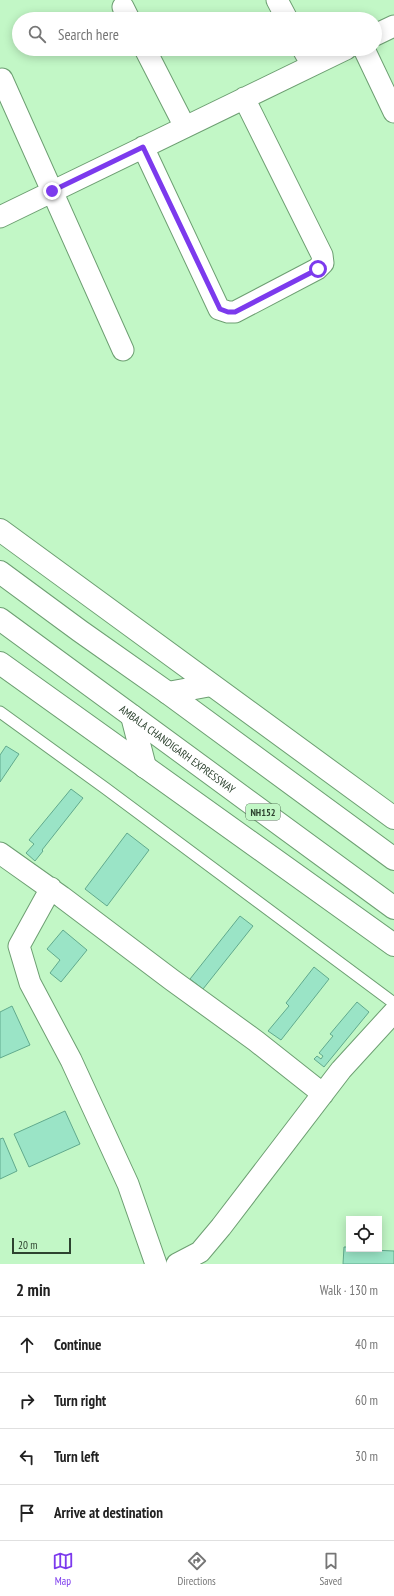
<!DOCTYPE html>
<meta charset="utf-8">
<style>
:root{--surface:#fff;--page:#f2f2f2;--text:#222;--muted:#767676;--line:#e0e0e0;--accent:#7c3aed}
body{margin:0;font-family:"PT Sans Narrow",sans-serif;background:var(--page);color:var(--text)}
.controls{position:absolute;right:12px;bottom:12px;display:grid;overflow:hidden;border-radius:0px;box-shadow:0 2px 10px #0003}
.controls button{width:36px;height:36px;display:grid;place-items:center;padding:0;border:0;border-bottom:1px solid var(--line);background:var(--surface);color:var(--text);font:20px sans-serif}
.scale{position:absolute;left:12px;bottom:10px;width:59px;box-sizing:border-box;padding-left:4px;border:2px solid #2d422f;border-top:0;font-size:11px;line-height:14px;white-space:nowrap;color:#2d422f;-webkit-text-stroke:3px #c2f7c6;paint-order:stroke}
.stop{position:absolute;width:12px;height:12px;margin:-9px;border:3px solid #7c3aed;border-radius:50%;background:#fff}
.stop.end{background:#7c3aed;border-color:#fff;box-shadow:0 1px 4px #0008}
.list{margin:0;padding:0;list-style:none}
h2{display:flex;justify-content:space-between;align-items:center;height:52px;margin:0;padding:0 16px;font-size:17px}
h2 small{font-size:13px;font-weight:400;color:var(--muted)}
.list li{display:grid;grid-template-columns:26px 1fr auto;gap:12px;align-items:center;box-sizing:border-box;height:56px;padding:0 16px;border-top:1px solid var(--line)}
.list b{display:block;font-size:15px;white-space:nowrap}
.list em{font-size:13px;font-style:normal;color:var(--muted)}
.icon{flex:none;width:22px;height:22px;fill:none;stroke:currentColor;stroke-width:2;stroke-linecap:round;stroke-linejoin:round}
.map{position:relative;flex:none;width:394px;height:1264px;overflow:hidden}
.search{position:absolute;background:var(--surface);box-shadow:0 2px 10px #0003;left:12px;right:12px;top:12px;height:44px;display:flex;align-items:center;gap:10px;box-sizing:border-box;padding:0 14px;border-radius:22px;color:var(--muted);font-size:15px}
.sheet{height:276px;background:var(--surface)}
nav{display:flex;justify-content:space-around;align-items:center;box-sizing:border-box;height:56px;border-top:1px solid var(--line);background:var(--surface);font-size:11px;color:var(--muted)}
nav a{display:grid;justify-items:center;gap:2px}
nav .on{color:var(--accent)}
.map>svg:first-child{display:block}
.building{fill:#9ae4c6;stroke:#61aa8d}
.lines{fill:none;stroke-linecap:round;stroke-linejoin:round}
.service-casing{stroke:#6d9f72;stroke-width:13}
.minor-casing{stroke:#6d9f72;stroke-width:23}
.tertiary-casing{stroke:#6d9f72;stroke-width:24}
.trunk-casing{stroke:#6d9f72;stroke-width:24}
.service{stroke:#fff;stroke-width:11}
.minor{stroke:#fff;stroke-width:21}
.tertiary{stroke:#fff;stroke-width:22}
.trunk{stroke:#fff;stroke-width:22}
.route{stroke:#7c3aed;stroke-width:5}
.labels{text-anchor:middle;dominant-baseline:central;stroke-width:4;stroke-linejoin:round;paint-order:stroke}
.shield{fill:#c2f7c6;stroke:#5a785c;stroke-width:1}
.shield-label{font-size:10px;font-weight:bold;fill:#2d422f}
.street-label{font-size:11px;fill:#2d422f;stroke:#c2f7c6}
</style>
<div class="map">
<svg width="394" height="1264" viewBox="0 0 394 1264">
<rect width="100%" height="100%" fill="#c2f7c6"/>
<path class="building" d="M6,746L19,754L0,782V755Z
M71,789L83,798L42,850L43,851L35,861L26,853L34,844L29,840Z
M127,833L149,850L107,906L85,889Z
M240,916L253,926L203,989L190,979Z
M63,930L87,950L61,982L50,973L60,960L47,949Z
M314,967L329,979L281,1040L268,1031L289,1006L286,1003Z
M357,1002L369,1012L324,1067L314,1059L317,1056L321,1059L323,1056L319,1053L333,1036L330,1034Z
M12,1006L30,1045L0,1058V1012Z
M65,1111L80,1144L29,1167L14,1134Z
M3,1138L17,1171L0,1179V1139Z
M344,1247H349V1249L394,1251V1264H343Z"/>
<g class="lines">
<g class="service-casing">
<path id="service" d="M0,712L105,788L394,1003"/>
</g>
<g class="minor-casing">
<path id="minor" d="M277,0L287,19
M123,7L129,19
M375,35L394,26
M145,49L185,127
M303,49L312,65
M364,49L394,112
M2,79L123,350
M143,147L219,309L228,312H235L317,269L323,263L322,255L244,98
M0,217L346,49
M0,853L62,897L172,980L256,1041L323,1094
M51,888L19,946L30,983L71,1060L128,1184L156,1264
M177,1264L200,1252L221,1227L341,1070L394,1012"/>
</g>
<g class="tertiary-casing">
<path id="tertiary" d="M0,530L394,818
M0,663L394,945"/>
</g>
<g class="trunk-casing">
<g id="trunk">
<path d="M0,572L80,631L168,693L394,859"/>
<path id="s1" d="M0,619L394,908"/>
<path d="M168,693L211,685"/>
<path d="M132,716L145,767"/>
</g>
</g>
<use href="#service" class="service"/>
<use href="#minor" class="minor"/>
<use href="#tertiary" class="tertiary"/>
<use href="#trunk" class="trunk"/>
</g>
<g class="lines">
<path class="route" d="M52,191L143,147L220,309L228,312H235L318,269"/>
</g>
<g class="labels">
<rect class="shield" x="246" y="804" width="34" height="16" rx="3"/>
<g class="shield-label">
<text x="263" y="812">NH152</text>
</g>
<g class="street-label">
<text stroke="none"><textPath href="#s1" startOffset="220">AMBALA CHANDIGARH EXPRESSWAY</textPath></text>
</g>
</g>
</svg>
<div class="controls">
<button><svg class="icon" aria-label="locate" viewBox="0 0 24 24"><circle cx="12" cy="12" r="6"/><path d="M12 2v4M12 18v4M2 12h4M18 12h4"/></svg></button>
</div>
<div class="scale">20 m</div>
<div class="stop" style="left:318px;top:269px"></div>
<div class="stop end" style="left:52px;top:191px"></div>
<div class="search"><svg class="icon" aria-label="search" viewBox="0 0 24 24"><circle cx="10" cy="10" r="6"/><path d="M15 15l6 6"/></svg>Search here</div>
</div>
<section class="sheet">
<h2>2 min<small>Walk · 130 m</small></h2>
<ul class="list">
<li><svg class="icon" aria-label="ahead" viewBox="0 0 24 24"><path d="M12 20V5M6 11l6-6 6 6"/></svg><div><b>Continue</b></div><em>40 m</em></li>
<li><svg class="icon" aria-label="right" viewBox="0 0 24 24"><path d="M7 20v-9h11M14 6l5 5-5 5"/></svg><div><b>Turn right</b></div><em>60 m</em></li>
<li><svg class="icon" aria-label="left" viewBox="0 0 24 24"><path d="M17 20v-9H6M10 6l-5 5 5 5"/></svg><div><b>Turn left</b></div><em>30 m</em></li>
<li><svg class="icon" aria-label="arrive" viewBox="0 0 24 24"><path d="M6 21V4h12l-3 4 3 4H6"/></svg><div><b>Arrive at destination</b></div></li>
</ul>
</section>
<nav>
<a class="on"><svg class="icon" aria-label="map" viewBox="0 0 24 24"><path d="M3 6l6-2 6 2 6-2v14l-6 2-6-2-6 2zM9 4v14M15 6v14"/></svg>Map</a>
<a><svg class="icon" aria-label="directions" viewBox="0 0 24 24"><path d="M12 3l9 9-9 9-9-9zM9 14v-3h6M13 9l2 2-2 2"/></svg>Directions</a>
<a><svg class="icon" aria-label="saved" viewBox="0 0 24 24"><path d="M7 4h10v16l-5-4-5 4z"/></svg>Saved</a>
</nav>
